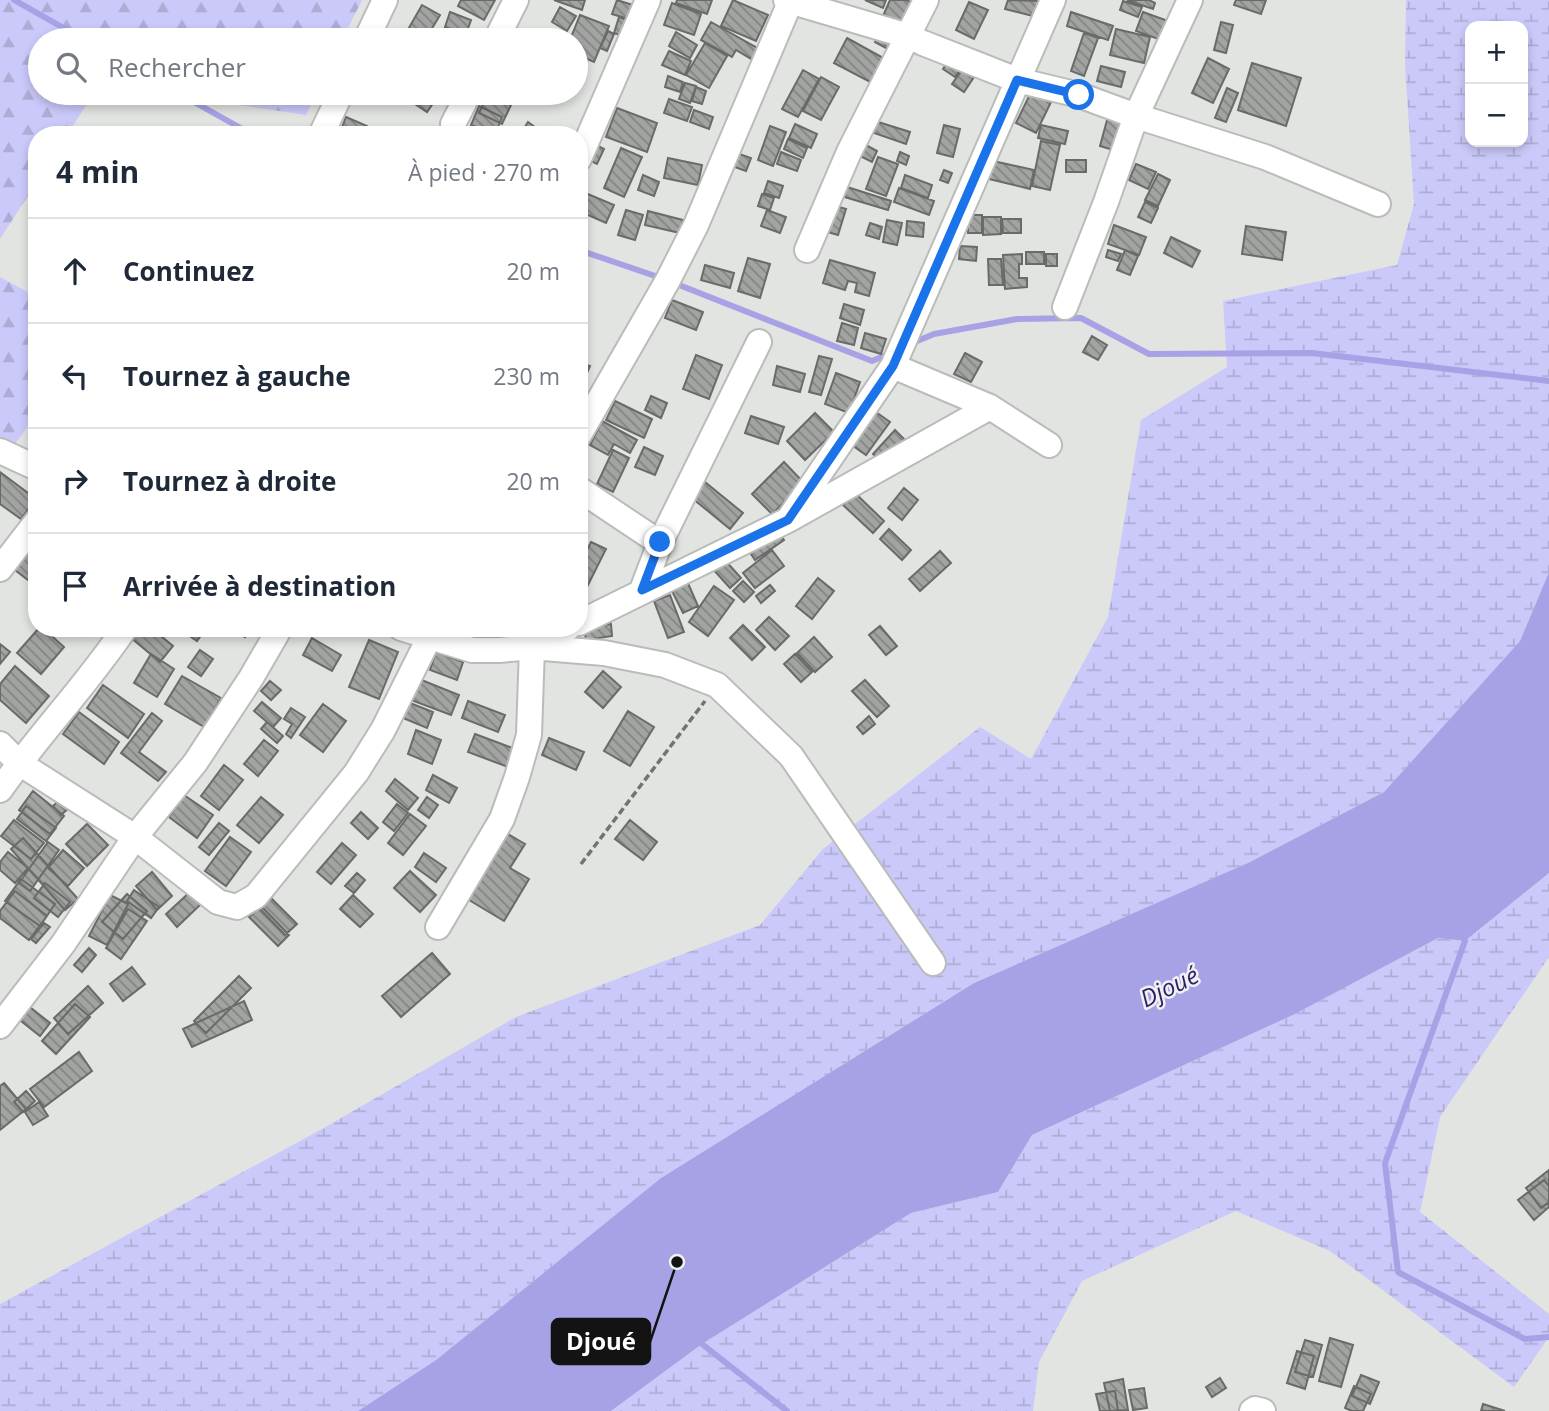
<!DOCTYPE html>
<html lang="fr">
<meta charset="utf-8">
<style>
:root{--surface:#fff;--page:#f2f2f3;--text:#1f2937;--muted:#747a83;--line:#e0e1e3}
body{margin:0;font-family:"Open Sans",sans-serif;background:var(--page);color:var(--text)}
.controls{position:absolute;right:21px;top:21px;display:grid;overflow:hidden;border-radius:14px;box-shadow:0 4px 10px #0003}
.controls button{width:63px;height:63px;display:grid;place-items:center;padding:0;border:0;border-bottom:2px solid var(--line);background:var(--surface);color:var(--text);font:35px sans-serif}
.stop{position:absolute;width:21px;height:21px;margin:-16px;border:5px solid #1a73e8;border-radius:50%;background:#fff}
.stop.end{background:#1a73e8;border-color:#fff;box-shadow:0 2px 7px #0008}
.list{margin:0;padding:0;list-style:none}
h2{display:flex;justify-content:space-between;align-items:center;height:91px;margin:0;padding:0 28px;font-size:30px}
h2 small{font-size:23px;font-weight:400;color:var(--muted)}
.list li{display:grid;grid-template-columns:46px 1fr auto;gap:21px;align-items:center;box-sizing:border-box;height:105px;padding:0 28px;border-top:2px solid var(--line)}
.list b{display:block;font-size:26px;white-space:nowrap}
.list em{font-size:23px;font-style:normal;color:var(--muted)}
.icon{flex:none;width:38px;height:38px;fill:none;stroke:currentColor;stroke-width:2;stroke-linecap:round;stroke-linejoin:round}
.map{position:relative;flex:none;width:1549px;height:1411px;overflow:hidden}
.search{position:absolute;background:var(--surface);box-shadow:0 4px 10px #0003;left:28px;top:28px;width:560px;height:77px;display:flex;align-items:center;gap:18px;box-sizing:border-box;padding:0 24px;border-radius:38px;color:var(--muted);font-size:26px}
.panel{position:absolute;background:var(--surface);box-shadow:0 4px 10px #0003;left:28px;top:126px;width:560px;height:511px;border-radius:28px}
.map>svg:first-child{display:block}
.forest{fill:url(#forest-firs)}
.wetland{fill:url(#wetland-marsh);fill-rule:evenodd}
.water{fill:#a7a2e5}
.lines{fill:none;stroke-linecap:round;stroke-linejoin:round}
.stream{stroke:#a7a2e5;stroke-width:6}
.building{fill:url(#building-back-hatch);stroke:#696b68;stroke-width:2}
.minor-casing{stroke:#babcba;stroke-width:28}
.path{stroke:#727372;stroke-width:3.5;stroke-dasharray:7 3.5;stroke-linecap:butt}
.minor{stroke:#fff;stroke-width:24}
.route{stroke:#1a73e8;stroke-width:9}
.labels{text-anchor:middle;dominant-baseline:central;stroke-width:5;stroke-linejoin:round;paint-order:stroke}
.water-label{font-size:24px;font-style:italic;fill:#2f1e6b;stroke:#eff1ef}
.leader{fill:none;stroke:#121312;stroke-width:2.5}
.callout-dot{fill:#121312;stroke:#eff1ef;stroke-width:2.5}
.callout{fill:#121312;stroke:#121312;stroke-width:2.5}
.callout-label{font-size:24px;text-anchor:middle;font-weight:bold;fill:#fff}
</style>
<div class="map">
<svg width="1549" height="1411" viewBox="0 0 1549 1411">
<defs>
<pattern id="forest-firs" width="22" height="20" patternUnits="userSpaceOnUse" patternTransform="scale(1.75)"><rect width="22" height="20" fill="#cbc9fa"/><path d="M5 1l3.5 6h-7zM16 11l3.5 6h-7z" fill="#adacd5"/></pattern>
<pattern id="wetland-marsh" width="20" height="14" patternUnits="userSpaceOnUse" patternTransform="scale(1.75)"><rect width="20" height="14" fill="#cbc9fa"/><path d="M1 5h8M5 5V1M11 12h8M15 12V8" fill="none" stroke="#adacd5"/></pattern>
<pattern id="building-back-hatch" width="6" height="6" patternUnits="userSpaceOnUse" patternTransform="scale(1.75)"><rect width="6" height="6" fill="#a2a4a2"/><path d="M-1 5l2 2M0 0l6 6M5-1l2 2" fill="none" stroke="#838483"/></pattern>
</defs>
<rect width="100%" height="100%" fill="#e2e4e1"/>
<path class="forest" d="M0,0H362L342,40H40V93H94L67,135H37V182L0,239Z
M158,93H317L306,115Z
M0,277L37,297V414L13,447L0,440Z"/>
<path class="wetland" d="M1406,0H1549V572L1520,641L1384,792L1250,862L974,983L661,1178L436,1360L358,1411H0V1304L322,1129L516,1017L760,925L823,849L980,727L1031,759L1108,617L1141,420L1227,367L1223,301L1397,265L1414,204L1405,65ZM1470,26H1523V142H1470Z
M1549,873V957L1440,1117L1420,1212L1549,1314V1337L1514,1387L1330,1251L1236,1211L1082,1281L1039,1362L1033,1411H611L702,1344L911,1213L998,1192L1032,1135L1295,1014L1438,938L1465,941Z"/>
<path class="water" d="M1549,572V873L1465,941L1438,938L1295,1014L1032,1135L998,1192L911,1213L702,1344L611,1411H358L436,1360L661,1178L974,983L1250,862L1384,792L1520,641Z"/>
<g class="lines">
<path class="stream" d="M14,0L85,40
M178,93L253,135
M579,250L664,279
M674,283L872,361L891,353
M910,344L934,334L1017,319L1081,318L1149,354L1312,353L1549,381
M1462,935L1465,941L1385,1163L1398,1272L1525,1339L1549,1337
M700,1339L702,1344L787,1411"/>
</g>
<path class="building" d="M461,0H495L484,20L458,6Z
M554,0H585L582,10Z
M617,0L639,7L635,21L612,14Z
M677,0H712L707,14L676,3Z
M733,0L768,15L756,41L721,26Z
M865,0H886L883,8Z
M890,0H906L916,4L906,27L883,16Z
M1008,0L1041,1L1037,17L1005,9Z
M1127,0H1149L1155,3L1153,9Z
M1236,0H1266L1261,14L1234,5Z
M1123,1L1142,7L1138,17L1120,10Z
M969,2L988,10L974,39L956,30Z
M672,3L701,14L694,35L664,25Z
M422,5L440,15L425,40H402Z
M560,7L576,16L567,31L552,22Z
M450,12L471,20L466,34L445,27Z
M1071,12L1113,26L1108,40L1067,26Z
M1143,12L1171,22L1164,41L1136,31Z
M580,15L609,26L594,62L576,54V40H570Z
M619,17L632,22L627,37L614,33Z
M711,22L759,49L753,60L736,50L732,57L701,40Z
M1221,22L1233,25L1226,53L1214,50Z
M1116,29L1150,37L1144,63L1110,55Z
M608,31L614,34L607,51L600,48Z
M881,31L893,38L888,49L875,42Z
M676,32L697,45L690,58L669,46Z
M1084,33L1098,38L1084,76L1071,71Z
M847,38L885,59L872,83L834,63Z
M705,43L727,56L709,88L686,75Z
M669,51L691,61L685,75L662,65Z
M951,57L963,66L955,77L943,69Z
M1208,58L1229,69L1213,103L1192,93Z
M967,63L978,71L964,92L952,84Z
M1252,63L1301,78L1286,126L1238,110Z
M1101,66L1125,72L1121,87L1097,81Z
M803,70L819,79L798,117L782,109Z
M668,76L683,82L680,92L665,87Z
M821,77L839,87L821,120L803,111Z
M685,83L696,86L690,103L679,99Z
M1034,86L1054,96L1036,133L1016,123Z
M696,87L706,91L702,104L692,101Z
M1227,88L1238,93L1226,122L1215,118Z
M375,93H399L394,102Z
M409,93H434L438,96L427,112L406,98Z
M423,93H440L435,101Z
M487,95L511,105L502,124L479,113Z
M669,99L692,107L687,121L664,113Z
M479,106L502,117L495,135L471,125Z
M617,108L657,123L647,152L606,137Z
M1110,109L1130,115L1120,152L1100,146Z
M694,110L713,117L709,129L690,122Z
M346,117L367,126L364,135H339Z
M875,121L910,132L906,144L871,132Z
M528,122L546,135H520Z
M795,124L817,134L811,148L789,138Z
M944,125L960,129L953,157L937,153Z
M1041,125L1068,131L1065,144L1038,138Z
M770,126L786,132L773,166L758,160Z
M338,129L353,135H336Z
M788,139L807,148L803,158L784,149Z
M1041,141L1060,145L1050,190L1032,186Z
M862,143L877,151L872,162L856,154Z
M596,145L604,149L597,164L589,160Z
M621,148L642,157L624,197L604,188Z
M731,151L751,158L746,171L726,164Z
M781,152L801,160L797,171L777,164Z
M900,152L909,156L906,165L897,161Z
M878,157L898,164L886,196L866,189Z
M668,158L702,165L698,185L664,178Z
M1066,160H1086V172H1066Z
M993,161L1034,170L1030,189L989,179Z
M1136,164L1156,172L1148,189L1129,180Z
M944,170L952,173L948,183L940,180Z
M1158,174L1170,180L1158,206L1145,200Z
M643,175L659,182L654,196L638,190Z
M905,175L932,185L928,198L901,188Z
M768,181L783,186L779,198L764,193Z
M841,185L891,201L888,210L838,195Z
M899,188L934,201L929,215L894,202Z
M583,192L614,205L606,223L579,211V200Z
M762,194L774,198L770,210L758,206Z
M1145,202L1158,208L1151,223L1138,217Z
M832,205L846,209L838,235L824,231Z
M626,210L643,215L635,240L618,235Z
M767,210L786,217L780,233L761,226Z
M648,211L683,220L680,233L645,225Z
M968,215H982V233H968Z
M983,217H1001V234L983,235Z
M1002,219H1021V233H1003Z
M887,220L902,223L897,245L883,242Z
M907,221L924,223L923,237L906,235Z
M870,223L882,227L879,239L866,235Z
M1114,225L1146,237L1139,255L1108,244Z
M1246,226L1286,232L1282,260L1242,254Z
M1171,237L1200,251L1192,267L1164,253Z
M960,246L977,247L976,261L959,259Z
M1108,250L1121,254L1118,261L1106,257Z
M1125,250L1138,256L1130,275L1117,270Z
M1026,252H1044V264H1026Z
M1022,254V264H1019V278H1027V287L1005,289L1003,255Z
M1046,254H1057V266H1046Z
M748,258L770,264L760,298L738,291Z
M988,259H1001L1003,285H989Z
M830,260L875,273L869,296L855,292L857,283L848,281L845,290L823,283Z
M705,265L734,273L730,288L701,280Z
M672,300L703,312L696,330L665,318Z
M844,304L864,310L860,325L840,318Z
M842,323L858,328L854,345L837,341Z
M865,333L886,339L881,354L861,348Z
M1092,336L1107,345L1098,360L1083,352Z
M579,339L585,341L579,356Z
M965,353L982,362L971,382L954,374Z
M696,355L722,365L709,399L683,389Z
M819,356L832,359L821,395L809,392Z
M579,362L590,366L583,382L579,381Z
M777,366L805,374L800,392L773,385Z
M836,373L860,382L849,413L825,404Z
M651,396L667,403L661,418L645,410Z
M615,401L652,419L644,438L606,420Z
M873,410L890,422L866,455L849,443Z
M815,413L834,432L805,460L787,441Z
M751,416L784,427L778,444L745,433Z
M602,421L637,440L630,453L614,444L608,455L590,445Z
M895,430L905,440L883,464L873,454Z
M644,447L663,456L655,475L635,467Z
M613,450L629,458L613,492L597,484Z
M784,462L804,483L772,514L752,494Z
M0,472L36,499L21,519L0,504Z
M705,482L743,513L730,529L692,498Z
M904,488L918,500L902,520L888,508Z
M855,493L884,521L873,533L843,505Z
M579,520L587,524L579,543Z
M889,529L911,550L902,560L880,539Z
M778,532L784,540L755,560L749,551Z
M591,542L606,549L583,595L579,593V566Z
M34,546L37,548V587L15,570Z
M772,550L784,566L755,588L743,573Z
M940,551L951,563L920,591L909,579Z
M723,558L741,578L730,588L712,568Z
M818,578L834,591L812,619L796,606Z
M687,581L698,606L683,613L671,589Z
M743,581L754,592L744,602L733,591Z
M770,585L775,591L761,603L756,596Z
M714,586L734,600L708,636L689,622Z
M670,595L684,632L668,638L654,601Z
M769,617L789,636L775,650L756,630Z
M611,624L612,636L586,640L584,628Z
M743,625L765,647L752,660L730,638Z
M880,626L897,646L886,655L869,635Z
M39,628H43L64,647L41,674L17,653Z
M71,628H86L80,636Z
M140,628H151L173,646L160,662L131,638Z
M187,628H206L197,641L184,632Z
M230,628H250L245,637Z
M814,637L832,657L815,672L797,653Z
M312,638L341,655L332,671L303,655Z
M369,640L398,652L379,699L349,687Z
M0,644L10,652L0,664Z
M200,650L213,659L201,676L188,667Z
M436,652L463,662L457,680L430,670Z
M151,654L174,669L157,697L134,683Z
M795,654L812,672L801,682L784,664Z
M15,666L49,696L26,723L0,700V684Z
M603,671L621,687L603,708L585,692Z
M182,676L221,698L204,727L165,704Z
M419,679L459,695L451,715L411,700Z
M865,680L889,706L877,717L852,691Z
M270,681L281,690L271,700L261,691Z
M103,685L144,714L128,738L87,708Z
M468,701L505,715L498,732L462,718Z
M262,702L281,718L273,727L254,711Z
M410,703L433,712L427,728L403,718Z
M323,704L346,721L323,752L300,735Z
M291,708L305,717L291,738L286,734L292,724L284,719Z
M628,711L654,727L630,766L604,751Z
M79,712L119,742L104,764L63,734Z
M152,713L162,721L139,752L166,772L158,781L121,753Z
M869,716L875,724L863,734L857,727Z
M267,722L283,736L277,743L261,729Z
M416,730L441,740L432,764L408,754Z
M475,734L515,749L508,767L468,752Z
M549,738L584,752L576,770L542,755Z
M264,740L278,751L258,776L244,764Z
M224,765L243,780L219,810L201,796Z
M433,775L457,788L449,803L426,790Z
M395,779L418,798L408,810L386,791Z
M33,791L64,816L50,834L19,810Z
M184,795L213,815L197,838L169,817Z
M261,797L283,815L259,843L237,825Z
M427,797L438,805L429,818L418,810Z
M62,798L70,807L61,815L53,806Z
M397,804L408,813L394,831L383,822Z
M26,806L56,828L46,841L17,819Z
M361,812L378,828L368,839L351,823Z
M410,814L426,826L403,855L388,843Z
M14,820L44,843L31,859L1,836Z
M630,820L657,842L643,860L615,839Z
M219,823L229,831L209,855L199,847Z
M87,824L108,845L87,866L66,844Z
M508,834L525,844L510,868L529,879L504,921L469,900Z
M230,837L251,852L226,886L205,871Z
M23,838L78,899L65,910L11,849Z
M48,842L59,850L30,891L19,883Z
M342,843L356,855L331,884L317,872Z
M63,850L84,868L68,886L48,868Z
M8,852L28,868L15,883L0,870V862Z
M424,853L446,868L436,882L415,867Z
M410,871L436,895L420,912L394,888Z
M152,872L172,896L157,910L136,886Z
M357,873L365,880L354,893L345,886Z
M21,879L55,904L40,926L5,901Z
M45,883L70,902L58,917L34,898Z
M134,890L159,907L151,918L127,901Z
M15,891L47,916L29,940L0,918V911Z
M190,892L201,904L177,927L166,914Z
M127,894L147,911L123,939L102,922Z
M110,895L128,904L107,945L89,936Z
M268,895L297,924L285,935L257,906Z
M353,895L373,914L360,927L340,909Z
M261,906L289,935L278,946L249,917Z
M128,909L147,921L121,959L106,948Z
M44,923L50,927L36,943L31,939Z
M89,948L96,955L82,972L74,965Z
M432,953L450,974L401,1017L382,996Z
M132,967L145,984L123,1001L110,984Z
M239,976L251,988L206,1033L194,1021Z
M88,986L103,1003L68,1034L54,1018Z
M244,1001L252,1020L192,1047L183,1029Z
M26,1004L50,1023L40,1036L16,1017Z
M75,1004L90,1017L56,1054L42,1041Z
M79,1052L92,1071L44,1107L30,1089Z
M4,1083L26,1109L0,1130V1086Z
M26,1091L35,1101L23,1112L14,1102Z
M39,1102L48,1116L33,1125L25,1112Z
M1549,1170V1202L1541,1208L1526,1188Z
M1544,1180L1549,1186V1207L1534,1220L1518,1200Z
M1330,1338L1353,1345L1341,1387L1319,1381Z
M1305,1340L1322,1345L1313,1377L1295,1372Z
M1297,1351L1314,1356L1305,1389L1287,1383Z
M1361,1375L1379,1382L1370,1404L1352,1396Z
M1220,1378L1226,1388L1212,1397L1206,1387Z
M1123,1379L1128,1410L1110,1411L1104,1383Z
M1354,1386L1371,1394L1363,1411H1352L1345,1408Z
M1144,1388L1147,1408L1133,1410L1129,1390Z
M1115,1391L1118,1411H1100L1096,1394Z
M1483,1404L1505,1411H1481Z"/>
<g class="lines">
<g class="minor-casing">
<path id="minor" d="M786,0L908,36L923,43L1017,80L1079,95L1136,116L1265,157L1378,204
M366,40L385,0
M496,40L516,0
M453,124L469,93
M321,135L341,93
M579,159L648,0
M807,250L849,152L926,0
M1065,307L1106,202L1136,116L1190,0
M893,366L990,407L1049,445
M579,435L668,280L696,225L791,0
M0,451L37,468
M579,489L660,543
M788,520L893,366L1053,0
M0,569L37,521
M642,590L660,543L759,342
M579,623L788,520L990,407
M401,628L472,650H500L532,647L604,653L665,665L717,685L791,756L933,963
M0,744L19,763L135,837L218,902L237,907L256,896L356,773L383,730L429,638
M0,790C39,734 87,685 125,628
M438,927L502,819L517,777L529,735L532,647L568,628
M0,1026L63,944L135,837L195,763L251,678L280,628
M1252,1411L1255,1409L1263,1411"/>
</g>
<path class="path" d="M581,864L705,701"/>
<use href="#minor" class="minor"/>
</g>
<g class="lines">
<path class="route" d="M660,542L642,590L788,520L893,366L1017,80L1079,95"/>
</g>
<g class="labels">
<g class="water-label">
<text transform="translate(1169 986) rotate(-26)">Djoué</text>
</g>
</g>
<path class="leader" d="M677 1262L650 1342"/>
<circle class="callout-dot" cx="677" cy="1262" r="7"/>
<rect class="callout" x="552" y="1319" width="98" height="45" rx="7"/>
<g class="callout-label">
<text x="601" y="1350">Djoué</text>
</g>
</svg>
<div class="controls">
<button>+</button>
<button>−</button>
</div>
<div class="stop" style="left:1079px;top:95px"></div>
<div class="stop end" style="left:660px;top:542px"></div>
<div class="search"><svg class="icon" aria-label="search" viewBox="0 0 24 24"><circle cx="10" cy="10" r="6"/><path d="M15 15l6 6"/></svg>Rechercher</div>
<section class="panel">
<h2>4 min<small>À pied · 270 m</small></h2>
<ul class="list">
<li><svg class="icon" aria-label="ahead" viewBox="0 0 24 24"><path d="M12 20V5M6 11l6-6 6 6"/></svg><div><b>Continuez</b></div><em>20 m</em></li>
<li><svg class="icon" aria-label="left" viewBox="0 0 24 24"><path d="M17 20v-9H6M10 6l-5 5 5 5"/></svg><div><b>Tournez à gauche</b></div><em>230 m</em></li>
<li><svg class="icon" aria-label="right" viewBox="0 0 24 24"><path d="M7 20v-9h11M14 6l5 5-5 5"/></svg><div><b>Tournez à droite</b></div><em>20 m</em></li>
<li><svg class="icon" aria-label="arrive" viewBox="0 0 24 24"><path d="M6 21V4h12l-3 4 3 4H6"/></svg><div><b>Arrivée à destination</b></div></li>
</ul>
</section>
</div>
